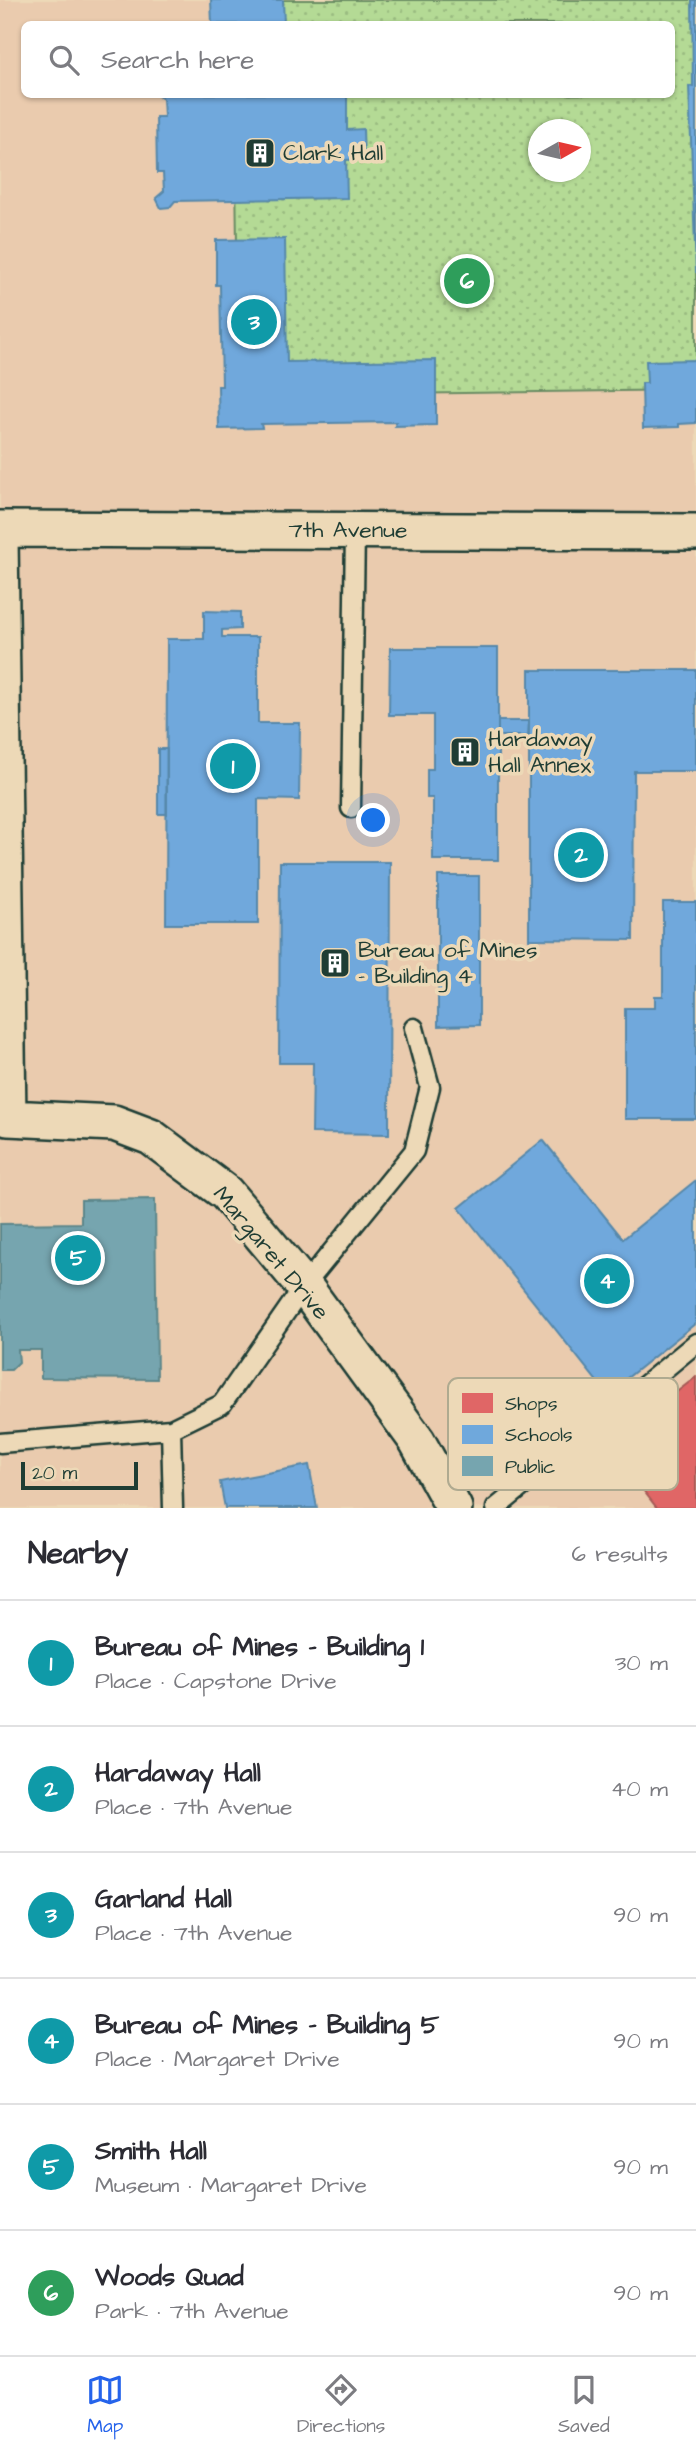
<!DOCTYPE html>
<meta charset="utf-8">
<style>
:root{--surface:#fff;--page:#f2f2f3;--text:#2b2b33;--muted:#7c7c81;--line:#e1e1e2;--accent:#2563eb}
body{margin:0;font-family:"Architects Daughter",sans-serif;background:var(--page);color:var(--text)}
.compass{position:absolute;left:528px;top:119px;width:63px;height:63px;border-radius:50%;background:var(--surface);box-shadow:0 2px 5px #0004;rotate:82deg}
.scale{position:absolute;left:21px;bottom:18px;width:117px;box-sizing:border-box;padding-left:7px;border:4px solid #1f3d34;border-top:0;font-size:19px;line-height:24px;white-space:nowrap;color:#1f3d34;-webkit-text-stroke:5px #edd9b7;paint-order:stroke}
.you{position:absolute;left:374px;top:821px;width:24px;height:24px;margin:-18px;border:5px solid #fff;border-radius:50%;background:#1a73e8;box-shadow:0 0 0 10px #1a73e833}
.badge{display:grid;place-items:center;width:46px;height:46px;border-radius:50%;background:var(--accent);color:#fff;font-size:23px;font-weight:700}
.pin{position:absolute;translate:-50% -50%;border:4px solid #fff;box-shadow:0 2px 7px #0006}
.list{margin:0;padding:0;list-style:none}
h2{display:flex;justify-content:space-between;align-items:center;height:91px;margin:0;padding:0 28px;font-size:30px}
h2 small{font-size:23px;font-weight:400;color:var(--muted)}
.list li{display:grid;grid-template-columns:46px 1fr auto;gap:21px;align-items:center;box-sizing:border-box;height:126px;padding:0 28px;border-top:2px solid var(--line)}
.list b{display:block;font-size:26px;white-space:nowrap}
.list p{margin:0;font-size:23px;white-space:nowrap;color:var(--muted)}
.list em{font-size:23px;font-style:normal;color:var(--muted)}
.icon{flex:none;width:38px;height:38px;fill:none;stroke:currentColor;stroke-width:2;stroke-linecap:round;stroke-linejoin:round}
.map{position:relative;flex:none;width:696px;height:1508px;overflow:hidden}
.search{position:absolute;background:var(--surface);box-shadow:0 2px 5px #0004;left:21px;right:21px;top:21px;height:77px;display:flex;align-items:center;gap:18px;box-sizing:border-box;padding:0 24px;border-radius:10px;color:var(--muted);font-size:26px}
.sheet{height:847px;background:var(--surface)}
nav{display:flex;justify-content:space-around;align-items:center;box-sizing:border-box;height:98px;border-top:2px solid var(--line);background:var(--surface);font-size:19px;color:var(--muted)}
nav a{display:grid;justify-items:center;gap:4px}
nav .on{color:var(--accent)}
.map>svg:first-child{display:block}
.built{fill:#eacbae;fill-rule:evenodd}
.park{fill:url(#park-dots);stroke:#6a8c64;stroke-width:2;fill-rule:evenodd}
.shops{fill:#e06666;stroke:#a65a57;stroke-width:2}
.schools{fill:#6fa8dc;stroke:#5788aa;stroke-width:2}
.public{fill:#76a5af;stroke:#5c868a;stroke-width:2}
.lines{fill:none;stroke-linecap:round;stroke-linejoin:round}
.lane-casing{stroke:#1f3d34;stroke-width:23}
.street-casing{stroke:#1f3d34;stroke-width:40}
.lane{stroke:#edd9b7;stroke-width:18}
.street{stroke:#edd9b7;stroke-width:35}
.labels{text-anchor:middle;dominant-baseline:central;stroke-width:7;stroke-linejoin:round;paint-order:stroke}
.poi-label{font-size:23px;fill:#1f3d34;stroke:#edd9b7;text-anchor:start}
.street-label{font-size:23px;fill:#1f3d34;stroke:#edd9b7}
.key{fill:#edd9b7;stroke:#afaa90;stroke-width:2}
.key-label{font-size:19px;fill:#1f3d34}
</style>
<div class="map">
<svg width="696" height="1508" viewBox="0 0 696 1508">
<defs>
<pattern id="park-dots" width="8" height="8" patternUnits="userSpaceOnUse" patternTransform="scale(1.75)"><rect width="8" height="8" fill="#b4da95"/><path d="M2 2h.1M6 6h.1" fill="none" stroke="#9abc81" stroke-width="1.8" stroke-linecap="round"/></pattern>
</defs>
<rect width="100%" height="100%" fill="#edd9b7"/>
<filter id="ink" filterUnits="userSpaceOnUse"><feTurbulence type="fractalNoise" baseFrequency=".0143" numOctaves="2"/><feDisplacementMap in="SourceGraphic" scale="14" xChannelSelector="R" yChannelSelector="G"/><feConvolveMatrix kernelMatrix="1 2 1 2 8 2 1 2 1" color-interpolation-filters="sRGB"/></filter>
<g filter="url(#ink)">
<path class="built" d="M0,0H696V1508H0ZM24,24H672V94H24ZM538,130H580V172H538Z"/>
<path class="park" d="M234,0H696V390L239,396L235,95L672,94V24H235ZM538,130H580V172H538Z"/>
<path class="shops" d="M696,1377V1508H657L608,1445Z"/>
<path class="schools" d="M211,0H283L284,24H212Z
M692,0H696V273L689,86L693,87Z
M155,94H347V130L363,129L364,159L346,160L347,198L175,201L170,207L161,208L156,198L164,191L163,173H157L156,117H164L163,99Z
M285,239L287,362L436,360V425L395,426L396,422L261,424L262,428L219,429L218,386H222L220,285H216V240Z
M696,360V423L679,424V427L643,428L642,383H647L646,361Z
M204,611L240,612V629L222,630V637H258V723H300L299,800L258,799V924H166L167,639H204Z
M390,648H498V860H433V798H427V769H433V715H389Z
M529,670H696V771H634L633,940L529,939Z
M498,721H529L528,736H498Z
M158,749H167V814H158Z
M280,862H390L389,1134L312,1133L313,1063H279Z
M438,876H479V1025L438,1026Z
M663,902H696V1119H625V1008H655V996H663Z
M543,1140L623,1239L696,1180V1323L607,1394L459,1208Z
M309,1465L317,1508H225L220,1482Z"/>
<path class="public" d="M155,1199L157,1379L41,1378V1350H18L19,1362L11,1370H0V1224L81,1223V1200Z"/>
<g class="lines">
<g class="lane-casing">
<path id="lane" d="M351,808L355,530
M171,1429L222,1404L304,1286L414,1151L430,1087L414,1028
M0,1443L171,1429L173,1508
M496,1508L696,1343"/>
</g>
<g class="street-casing">
<path id="street" d="M0,529L696,532
M0,538L8,1118L114,1123L151,1137L226,1193L304,1286L417,1441L454,1508"/>
</g>
<use href="#lane" class="lane"/>
<use href="#street" class="street"/>
</g>
</g>
<defs>
<g id="building-square" transform="scale(1.575)"><rect x="-9" y="-9" width="18" height="18" rx="4" fill="#1f3d34" stroke="#edd9b7"/><path d="M-4-6H4V6H1V3H-1V6H-4ZM-2.5-4.3h1.7v1.8h-1.7ZM.8-4.3h1.7v1.8H.8ZM-2.5-1h1.7V.8h-1.7ZM.8-1h1.7V.8H.8Z" fill="#fff"/></g>
</defs>
<g fill-rule="evenodd">
<use href="#building-square" x="260" y="153"/>
<use href="#building-square" x="465" y="752"/>
<use href="#building-square" x="335" y="963"/>
</g>
<g class="labels">
<g class="poi-label">
<text x="283" y="153">Clark Hall</text>
<text x="488" y="739">Hardaway<tspan x="488" dy="26">Hall Annex</tspan></text>
<text x="358" y="950">Bureau of Mines<tspan x="358" dy="26">- Building 4</tspan></text>
</g>
<g class="street-label">
<text x="348" y="530">7th Avenue</text>
<text transform="translate(271 1253) rotate(50)">Margaret Drive</text>
</g>
</g>
<rect x="448" y="1378" width="230" height="112" rx="10" class="key"/>
<rect x="462" y="1393" width="31" height="20" fill="#e06666"/>
<rect x="462" y="1425" width="31" height="19" fill="#6fa8dc"/>
<rect x="462" y="1456" width="31" height="20" fill="#76a5af"/>
<g class="key-label">
<text x="505" y="1410">Shops</text>
<text x="505" y="1441">Schools</text>
<text x="505" y="1473">Public</text>
</g>
</svg>
<svg class="compass" viewBox="-18 -18 36 36"><path d="M0-13l5 13h-10z" fill="#e53935"/><path d="M0 13l5-13h-10z" fill="#7c7c81"/></svg>
<div class="scale">20 m</div>
<div class="you"></div>
<div class="pin badge" style="left:233px;top:766px;background:#0f9aa8">1</div>
<div class="pin badge" style="left:581px;top:855px;background:#0f9aa8">2</div>
<div class="pin badge" style="left:254px;top:322px;background:#0f9aa8">3</div>
<div class="pin badge" style="left:607px;top:1281px;background:#0f9aa8">4</div>
<div class="pin badge" style="left:78px;top:1258px;background:#0f9aa8">5</div>
<div class="pin badge" style="left:467px;top:281px;background:#2e9e5b">6</div>
<div class="search"><svg class="icon" aria-label="search" viewBox="0 0 24 24"><circle cx="10" cy="10" r="6"/><path d="M15 15l6 6"/></svg>Search here</div>
</div>
<section class="sheet">
<h2>Nearby<small>6 results</small></h2>
<ul class="list">
<li><span class="badge" style="background:#0f9aa8">1</span><div><b>Bureau of Mines - Building 1</b><p>Place · Capstone Drive</p></div><em>30 m</em></li>
<li><span class="badge" style="background:#0f9aa8">2</span><div><b>Hardaway Hall</b><p>Place · 7th Avenue</p></div><em>40 m</em></li>
<li><span class="badge" style="background:#0f9aa8">3</span><div><b>Garland Hall</b><p>Place · 7th Avenue</p></div><em>90 m</em></li>
<li><span class="badge" style="background:#0f9aa8">4</span><div><b>Bureau of Mines - Building 5</b><p>Place · Margaret Drive</p></div><em>90 m</em></li>
<li><span class="badge" style="background:#0f9aa8">5</span><div><b>Smith Hall</b><p>Museum · Margaret Drive</p></div><em>90 m</em></li>
<li><span class="badge" style="background:#2e9e5b">6</span><div><b>Woods Quad</b><p>Park · 7th Avenue</p></div><em>90 m</em></li>
</ul>
</section>
<nav>
<a class="on"><svg class="icon" aria-label="map" viewBox="0 0 24 24"><path d="M3 6l6-2 6 2 6-2v14l-6 2-6-2-6 2zM9 4v14M15 6v14"/></svg>Map</a>
<a><svg class="icon" aria-label="directions" viewBox="0 0 24 24"><path d="M12 3l9 9-9 9-9-9zM9 14v-3h6M13 9l2 2-2 2"/></svg>Directions</a>
<a><svg class="icon" aria-label="saved" viewBox="0 0 24 24"><path d="M7 4h10v16l-5-4-5 4z"/></svg>Saved</a>
</nav>
